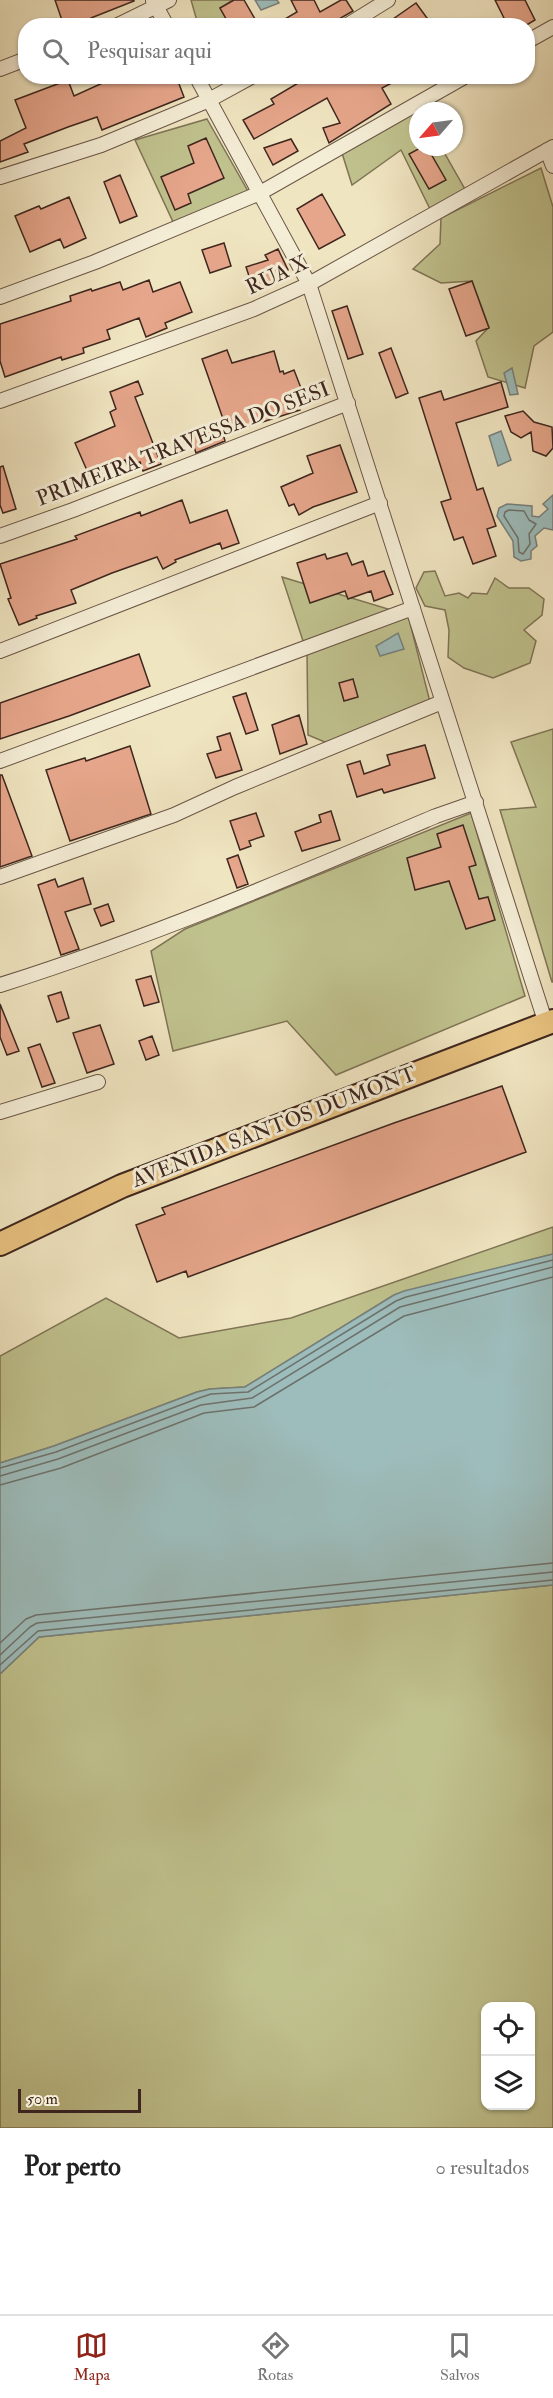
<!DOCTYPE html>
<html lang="pt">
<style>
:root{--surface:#fff;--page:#f6f6f6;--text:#222;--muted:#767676;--line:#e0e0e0;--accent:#8f2418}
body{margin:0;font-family:"IM FELL Double Pica",serif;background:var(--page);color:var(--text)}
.controls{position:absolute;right:18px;bottom:18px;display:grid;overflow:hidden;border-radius:12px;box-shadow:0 2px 4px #0004}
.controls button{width:54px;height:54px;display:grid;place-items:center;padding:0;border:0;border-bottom:2px solid var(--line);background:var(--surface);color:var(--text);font:30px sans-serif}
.compass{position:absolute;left:409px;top:102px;width:54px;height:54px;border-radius:50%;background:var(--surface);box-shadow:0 2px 4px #0004;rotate:242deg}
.scale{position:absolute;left:18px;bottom:15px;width:123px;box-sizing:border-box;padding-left:6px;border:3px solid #3e261e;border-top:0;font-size:16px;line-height:21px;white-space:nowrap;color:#3e261e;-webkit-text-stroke:4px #f5eed7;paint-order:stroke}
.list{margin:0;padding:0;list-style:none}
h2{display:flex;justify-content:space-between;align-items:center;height:78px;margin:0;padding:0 24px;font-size:26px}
h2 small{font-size:20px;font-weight:400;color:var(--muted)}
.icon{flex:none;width:33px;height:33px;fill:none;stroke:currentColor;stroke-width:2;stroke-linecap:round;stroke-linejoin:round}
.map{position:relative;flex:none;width:553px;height:2128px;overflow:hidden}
.search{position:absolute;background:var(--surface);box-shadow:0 2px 4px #0004;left:18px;right:18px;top:18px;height:66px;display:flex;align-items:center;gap:15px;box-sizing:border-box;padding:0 21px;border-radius:24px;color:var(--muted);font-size:22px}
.sheet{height:186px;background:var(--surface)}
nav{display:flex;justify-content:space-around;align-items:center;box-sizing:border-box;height:84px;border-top:2px solid var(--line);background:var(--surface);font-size:16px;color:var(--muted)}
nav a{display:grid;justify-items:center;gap:3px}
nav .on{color:var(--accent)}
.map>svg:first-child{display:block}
.green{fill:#c0c28e;stroke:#7f7456;stroke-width:1.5;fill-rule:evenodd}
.water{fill:#9dbdbc;stroke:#77817d;stroke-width:1.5}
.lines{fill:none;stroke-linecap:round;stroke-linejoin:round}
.shore{stroke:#6e726d;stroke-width:1.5}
.building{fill:#e6a68b;stroke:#3e261e;stroke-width:1.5}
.minor-casing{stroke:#6a5647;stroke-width:16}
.primary-casing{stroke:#3e261e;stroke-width:26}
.minor{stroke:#f5eed7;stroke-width:14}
.primary{stroke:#e8c280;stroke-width:22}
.labels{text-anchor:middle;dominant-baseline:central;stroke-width:6;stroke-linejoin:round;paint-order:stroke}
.street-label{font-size:21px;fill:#3e261e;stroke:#f5eed7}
</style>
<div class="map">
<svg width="553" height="2128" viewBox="0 0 553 2128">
<rect width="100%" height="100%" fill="#f0e5c1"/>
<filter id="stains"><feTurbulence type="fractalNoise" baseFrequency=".00333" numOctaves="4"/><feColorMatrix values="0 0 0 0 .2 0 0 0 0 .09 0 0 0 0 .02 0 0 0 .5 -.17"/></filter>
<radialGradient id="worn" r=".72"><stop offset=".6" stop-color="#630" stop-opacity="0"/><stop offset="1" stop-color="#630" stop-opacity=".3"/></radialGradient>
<path class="green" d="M191,0H233L220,8L230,25H208L197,21Z
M419,109L418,147H441L466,191L431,211L401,150L352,185L342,153Z
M207,119L249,193L174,224L135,140Z
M541,168L553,207V332L534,346L525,388L488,377L476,341L489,327L472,281L441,283L413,269L440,244L441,218Z
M435,571L445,596L459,593L468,598L472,593L487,594L495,578L509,588H529L544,599L542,615L524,630L536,641L530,663L493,678L464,668L448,657L449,630L445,610L425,606L416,588L424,572Z
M282,577L408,615L430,702L327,743L308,735L307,653Z
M553,729V982H552L500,810L536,807L511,742Z
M471,813L525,996L336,1075L287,1021L173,1051L151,951L185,929Z
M553,1227V1254L394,1295L245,1387L210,1389L197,1392L54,1446L0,1463V1356L106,1298L179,1338L291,1318Z
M553,1585V2128H0V1674L39,1637ZM486,2006H530V2106H486Z"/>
<path class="water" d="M255,0H277L279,3L261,10Z
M512,368L518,394L510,395L504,373Z
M501,431L511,460L498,466L489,436Z
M553,495V530L544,528L535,536L537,546L531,551V559L521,561L514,557L513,541L497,516L499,508L507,504L532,506V516L539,517L548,509L543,504Z
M398,633L404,649L380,656L376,646Z
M553,1254V1585L39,1637L0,1674V1463L54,1446L197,1392L210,1389L245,1387L394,1295L404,1291Z"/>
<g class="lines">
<path class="shore" d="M509,510L524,511L529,520L536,524L529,534L530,544L523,554L519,552L518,538L504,516L505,512Z
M0,1468L56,1452L199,1398L211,1394L248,1392L396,1301L406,1297L553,1260
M0,1476L58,1459L201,1405L252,1398L400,1307L553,1267
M0,1485L61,1468L204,1413L254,1407L404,1316L553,1277
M0,1643L26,1619L36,1615L553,1563
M0,1655L30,1627L37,1623L553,1572
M0,1665L38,1631L553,1580"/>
</g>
<path class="building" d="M55,0H134V1L91,18L93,23L86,26H64Z
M234,0H244L259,26H230L220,8Z
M291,0H314L320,12L341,0H346L353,11L327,26H273L297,12Z
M495,0H525L535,20L525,26H508Z
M416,3L427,18L425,19L428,26H383Z
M118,76H176L184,97L102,130L97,117L68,127L24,144L28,152L0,162V141L26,128L15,100L68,80L74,96Z
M310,76H405L382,88L391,104L329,143L323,128L340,123L327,98L254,139L243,120L274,104L271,99Z
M206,138L224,178L188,194L191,203L175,210L161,177L194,163L188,146Z
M291,139L298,151L273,165L264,148Z
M422,147H427L446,180L429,189L409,154Z
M120,175L137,216L120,223L104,182Z
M322,194L345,235L319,249L297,209Z
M69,197L86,238L64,248L60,239L30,252L15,216L39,206L41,209Z
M224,243L231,266L210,273L202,250Z
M278,249L288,270L273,277L275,284L254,291L246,267L268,260L265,255Z
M149,280L153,292L180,282L192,312L165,323L167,328L146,337L139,318L107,330L110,339L83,348L84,353L62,360L61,357L5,377L0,361V324L71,301L70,296L91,289L92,291L120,282L123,290Z
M472,281L489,328L466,336L449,289Z
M347,306L363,354L348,359L332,311Z
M391,348L408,393L396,398L379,353Z
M227,350L232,363L274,351L280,372L283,371L284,374L294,370L301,388L294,391L300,410L228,433L202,359Z
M138,381L143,394L135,397L161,464L143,471L140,462L128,466L125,460L89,475L75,443L115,426L110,412L116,409L110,392Z
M501,382L508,407L456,423L477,490L483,488L496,526L487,529L496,556L473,564L463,537L454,540L441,502L451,499L419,398L441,391L444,400Z
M523,411L534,422L552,427L553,448L546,456L533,451L531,432L521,438L511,432L505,416Z
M221,426L225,441L196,453L190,435Z
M340,445L357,492L313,507L299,515L294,504L289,506L281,487L313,473L307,456Z
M3,466L16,509L3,513L0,505V467Z
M182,500L190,523L227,510L239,543L222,549L220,543L175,560L176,562L163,569L157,557L112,573L71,590L76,603L36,616L37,618L19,625L8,599L11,598L0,564L77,539L75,536L140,512L141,516Z
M347,553L352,565L363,561L368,576L384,571L393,594L374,601L371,591L348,599L345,591L310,603L297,563L325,554L327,559Z
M139,654L150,686L69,716L0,739V703Z
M353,679L358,697L344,701L339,683Z
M246,693L258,730L246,734L233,697Z
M299,715L307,744L280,754L272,725Z
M230,733L242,770L216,778L207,754L221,750L217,737Z
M425,745L435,778L384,793L382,789L357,797L347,765L360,761L364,774L390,765L387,755Z
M130,746L151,814L70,841L46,770L85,758L86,761Z
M0,775H2L32,856L0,867Z
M331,811L340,840L302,851L295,832L321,822L319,815Z
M256,813L264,836L249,841L251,846L240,850L230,821Z
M463,825L476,865L469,867L479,899L488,897L495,920L466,929L449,881L415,890L407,858L441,847L437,834Z
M238,855L248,884L237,888L227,859Z
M83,878L91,904L65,912L79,949L61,955L38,885L55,879L58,887Z
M108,904L114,921L101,926L94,909Z
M151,976L159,1002L144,1006L136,980Z
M61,992L69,1018L57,1022L48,996Z
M0,1004L19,1051L7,1055L0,1037Z
M100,1025L114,1064L87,1073L73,1033Z
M152,1036L159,1055L146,1060L139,1041Z
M40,1044L55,1083L42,1087L28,1048Z
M502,1086L526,1152L188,1277L186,1271L157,1282L136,1225L165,1214L162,1208L394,1123Z"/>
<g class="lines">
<g class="minor-casing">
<path id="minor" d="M153,1L167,26
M116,26L169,0
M346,26L388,0
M528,41L553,27
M0,69L26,59
M196,76L309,284L546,1024
M547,150L553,166
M0,177L101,145L209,100L253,76
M0,297L95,262L260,193L466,76
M0,401L254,309L309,284L553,147
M0,536L73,510L348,403
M0,651L380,503
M0,761L413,608
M0,877L174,815L235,787L442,702
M0,985C149,938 292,877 436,816L476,802
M0,1112L98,1082"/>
</g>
<g class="primary-casing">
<path id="primary" d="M0,1244L122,1186L553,1021"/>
</g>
<use href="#minor" class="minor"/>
<use href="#primary" class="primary"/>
</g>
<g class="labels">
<g class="street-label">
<text transform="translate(277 275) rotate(-25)">RUA X</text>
<text transform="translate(183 444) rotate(-21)">PRIMEIRA TRAVESSA DO SESI</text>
<text transform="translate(274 1127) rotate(-21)">AVENIDA SANTOS DUMONT</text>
</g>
</g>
<rect width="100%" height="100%" filter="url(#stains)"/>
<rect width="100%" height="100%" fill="url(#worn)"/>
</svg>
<div class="controls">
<button><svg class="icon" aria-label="locate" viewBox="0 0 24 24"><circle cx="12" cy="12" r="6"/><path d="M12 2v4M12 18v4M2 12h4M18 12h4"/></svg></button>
<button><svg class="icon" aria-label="layers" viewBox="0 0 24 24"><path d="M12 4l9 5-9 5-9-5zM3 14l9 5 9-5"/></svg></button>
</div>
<svg class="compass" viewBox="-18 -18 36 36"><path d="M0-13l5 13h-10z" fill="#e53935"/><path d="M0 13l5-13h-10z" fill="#767676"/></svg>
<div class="scale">50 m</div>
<div class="search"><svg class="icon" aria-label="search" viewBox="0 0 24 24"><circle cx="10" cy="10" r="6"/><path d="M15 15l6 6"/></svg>Pesquisar aqui</div>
</div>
<section class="sheet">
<h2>Por perto<small>0 resultados</small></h2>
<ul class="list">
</ul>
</section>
<nav>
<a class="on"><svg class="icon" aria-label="map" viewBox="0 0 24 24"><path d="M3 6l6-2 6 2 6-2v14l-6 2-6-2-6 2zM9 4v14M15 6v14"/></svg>Mapa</a>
<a><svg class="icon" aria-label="directions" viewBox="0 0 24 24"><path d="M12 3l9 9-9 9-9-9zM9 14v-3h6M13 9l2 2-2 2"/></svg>Rotas</a>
<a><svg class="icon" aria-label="saved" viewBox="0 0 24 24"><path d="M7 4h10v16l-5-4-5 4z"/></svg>Salvos</a>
</nav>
